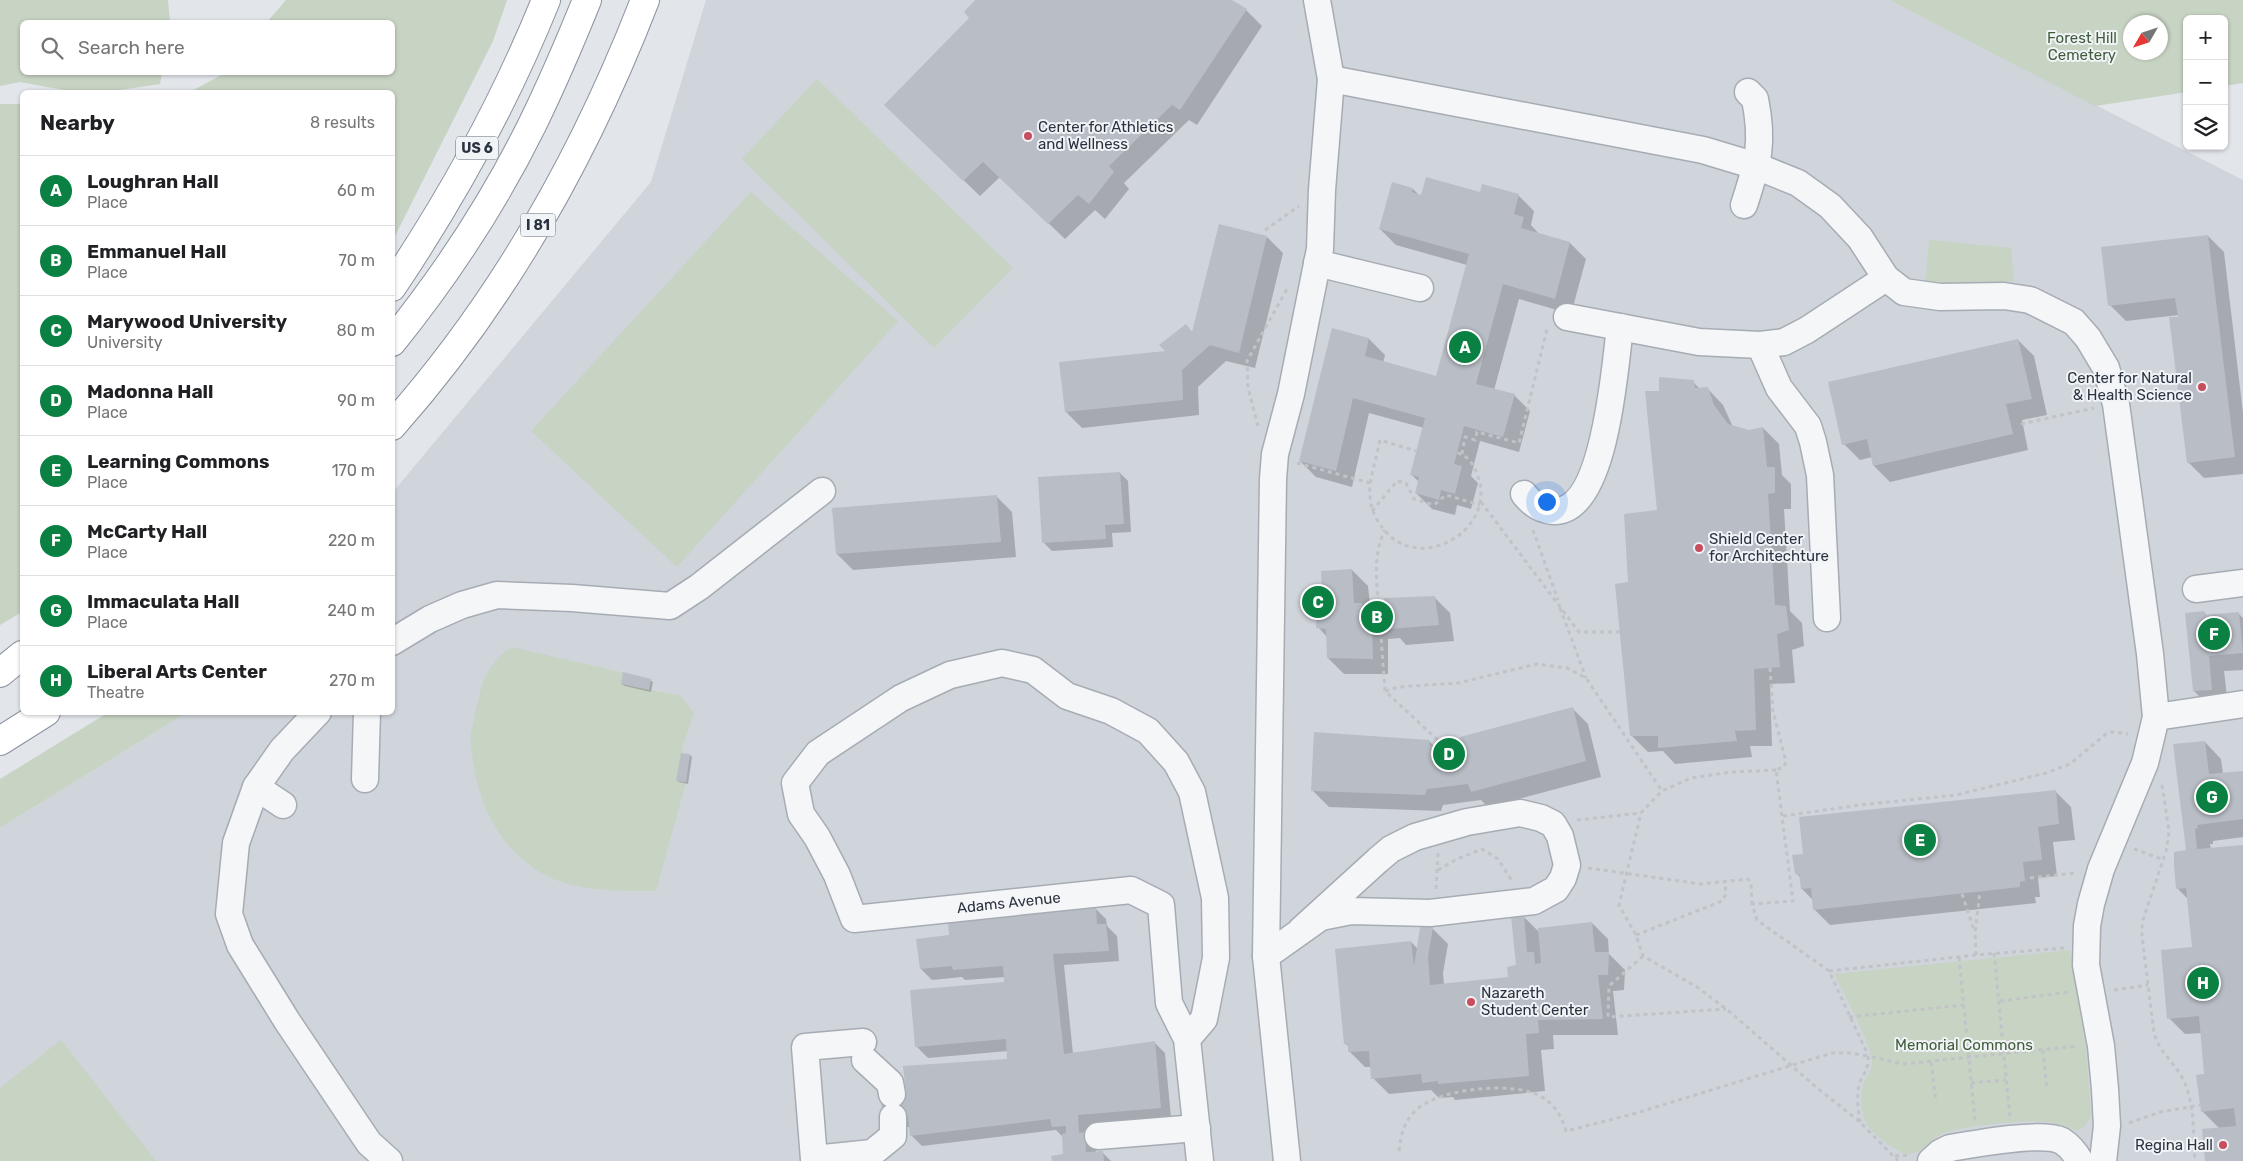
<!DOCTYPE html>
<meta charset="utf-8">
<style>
:root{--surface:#fff;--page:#f6f6f6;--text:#202124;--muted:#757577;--line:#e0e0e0;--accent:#0b8043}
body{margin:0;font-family:Rubik,sans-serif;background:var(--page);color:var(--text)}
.controls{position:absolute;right:15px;top:15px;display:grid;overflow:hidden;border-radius:8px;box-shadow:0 1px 4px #0004}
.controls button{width:45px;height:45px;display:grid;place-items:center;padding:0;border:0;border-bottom:1px solid var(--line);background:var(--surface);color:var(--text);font:25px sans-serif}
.compass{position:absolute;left:2123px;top:15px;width:45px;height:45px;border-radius:50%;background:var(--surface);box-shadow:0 1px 4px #0004;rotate:231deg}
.you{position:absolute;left:1546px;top:501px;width:18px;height:18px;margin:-12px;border:4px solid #fff;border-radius:50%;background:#1a73e8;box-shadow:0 0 0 8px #1a73e833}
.badge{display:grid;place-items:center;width:32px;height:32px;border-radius:50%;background:var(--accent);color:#fff;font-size:16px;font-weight:700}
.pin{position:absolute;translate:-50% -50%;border:2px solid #fff;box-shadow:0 1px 5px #0006}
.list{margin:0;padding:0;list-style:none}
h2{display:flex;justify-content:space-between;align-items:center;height:65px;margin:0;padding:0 20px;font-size:21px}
h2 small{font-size:16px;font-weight:400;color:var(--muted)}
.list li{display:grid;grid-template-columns:32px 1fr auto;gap:15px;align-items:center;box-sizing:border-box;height:70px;padding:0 20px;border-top:1px solid var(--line)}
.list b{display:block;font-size:19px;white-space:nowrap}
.list p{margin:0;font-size:16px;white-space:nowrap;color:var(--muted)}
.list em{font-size:16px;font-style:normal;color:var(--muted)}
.icon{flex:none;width:28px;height:28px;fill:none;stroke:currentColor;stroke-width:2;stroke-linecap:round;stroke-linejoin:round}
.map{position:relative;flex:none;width:2243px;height:1161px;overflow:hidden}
.search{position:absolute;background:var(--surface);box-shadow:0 1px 4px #0004;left:20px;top:20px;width:375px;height:55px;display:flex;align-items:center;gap:12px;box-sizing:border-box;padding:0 18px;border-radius:8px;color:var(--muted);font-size:19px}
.panel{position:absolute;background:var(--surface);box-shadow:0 1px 4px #0004;left:20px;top:90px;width:375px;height:625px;border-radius:8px}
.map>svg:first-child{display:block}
.built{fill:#d0d4db}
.green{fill:#c7d3c3;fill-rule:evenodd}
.shadow{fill:#0003}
.building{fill:#b9bec6}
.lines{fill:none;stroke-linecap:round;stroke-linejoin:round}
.minor-casing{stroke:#a7acb4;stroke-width:29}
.highway-casing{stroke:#8a92a0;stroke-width:30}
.path{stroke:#c0c3c8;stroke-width:3;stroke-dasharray:4 4;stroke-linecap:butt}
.minor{stroke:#f4f6f8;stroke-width:26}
.highway{stroke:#fff;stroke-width:28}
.poi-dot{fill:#c84d5f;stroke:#f1f4f7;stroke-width:2}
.labels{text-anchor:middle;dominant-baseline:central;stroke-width:4;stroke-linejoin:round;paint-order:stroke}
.shield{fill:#f1f4f7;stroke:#666d78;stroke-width:1}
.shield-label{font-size:14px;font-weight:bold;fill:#2b3341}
.park-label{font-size:15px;fill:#3f5c39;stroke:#f1f4f7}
.poi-label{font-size:15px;fill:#2b3341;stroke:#f1f4f7;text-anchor:start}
.street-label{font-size:15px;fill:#2b3341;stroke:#f1f4f7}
</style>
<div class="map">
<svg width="2243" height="1161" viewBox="0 0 2243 1161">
<rect width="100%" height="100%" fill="#e2e5ea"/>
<path class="built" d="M706,0H1889L2243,180V1161H0V828L186,713L392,712L393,492L651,182Z"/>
<path class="green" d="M0,0H168L170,22H22V72L162,73L160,84L106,92H75L20,82L0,86Z
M286,0H507L493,41L393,240L392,92H190L225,73L392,72V22H267Z
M1889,0H2243V83L2224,86V19H2187V92L2095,106ZM2130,22H2160V52H2130Z
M817,79L1013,268L934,348L742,159Z
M0,104H22V612L0,625Z
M751,192L898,321L677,567L531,431Z
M1929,240L2011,248L2014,281L1925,288Z
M511,647L651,679L650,690L680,695L694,713L683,746L676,780L686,782L656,891C616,891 569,892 535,869C497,843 479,803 473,760C472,752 470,742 471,733C472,727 474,721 475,715C482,683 484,668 511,647Z
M109,712L186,713L0,828V779Z
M2070,950L2086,1050L2091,1116L2085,1126L2079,1130H2075C2067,1127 2058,1124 2049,1122C2027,1119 1965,1126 1944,1133C1931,1138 1922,1154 1908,1154C1897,1153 1871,1133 1866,1123C1861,1113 1860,1096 1863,1086C1865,1078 1873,1070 1872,1061C1869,1039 1845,996 1834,974Z
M61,1040L156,1161H0V1088Z"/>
<path class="shadow" d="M977,0H1230L1246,10L1262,26L1197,125L1189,120L1124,183L1129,189L1105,219L1095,210L1065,239L1000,177L980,196L902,121L971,18Z
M1413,189L1420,196L1481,193L1518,195L1534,211L1531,225L1540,235L1570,243L1586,259L1571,314L1519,299L1494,390L1514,395L1530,411L1519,452L1480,441L1471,476L1478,483L1471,509L1457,505L1455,515L1432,509L1416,493L1419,482L1411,474L1424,428L1369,413L1352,487L1316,477L1300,461L1332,329L1369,339L1385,355L1383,363L1437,377L1467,265L1396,245L1380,229Z
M2208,236L2224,252L2243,413V474L2204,478L2188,462L2179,315L2126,321L2110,305Z
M1267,237L1283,253L1255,368L1226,361L1198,387L1199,415L1082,428L1066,412L1168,352L1186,326L1193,333Z
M2018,340L2034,356L2047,415L2022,420L2028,450L1890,482L1874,466L1872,457L1860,460L1844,444Z
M1693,382L1700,389L1707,388L1723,405L1733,427L1749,431L1763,428L1779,444L1782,475L1791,484V509H1784L1790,611L1802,623L1804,646L1792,650L1795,683L1770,684L1772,746H1750L1752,757L1675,764L1663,751L1648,752L1632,736L1658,511L1660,392Z
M1120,473L1128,481L1131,532L1112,533L1113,547L1052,551L1044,543Z
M996,496L1012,512L1016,557L853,570L837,554L834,509Z
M1352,570L1368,586L1371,613H1388L1434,597L1450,613L1454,641L1406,645L1400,638L1388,639V674H1344L1328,658V638L1318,627L1323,602Z
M2204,612L2207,616L2238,613L2243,618V670L2224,671L2228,705L2210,707L2194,691Z
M650,680L653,682L651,692L625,686L622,684Z
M1572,708L1588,724L1601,777L1488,807L1481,800L1443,805L1441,811L1329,807L1313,791L1429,741L1435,747L1462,744Z
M2205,742L2221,759L2223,774L2243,772V837L2213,841V844H2210L2211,849L2243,846V1161H2207L2220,1129L2202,1111L2206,1075L2202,1033L2185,1034L2169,1018L2193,948L2188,899L2178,889L2188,851Z
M690,755L692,757L688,784L679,782L677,780Z
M2055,791L2071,807L2075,840L2053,842L2057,876L2038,878L2040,897H2035L2036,903L1830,925L1814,909L1813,900L1802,889L1801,878L1796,873L1804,855Z
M1095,908L1106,919L1107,926L1117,936L1119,961L1064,965L1073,1054L1154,1042L1165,1053L1171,1118L1088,1126L1089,1138L1095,1144L1096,1152H1102L1111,1161H1053L1064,1155L1063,1137L1056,1130L922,1146L911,1135V1127H895L907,1095L1008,1060V1051L928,1058L917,1047L1006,983L1005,977L965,980L962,977L932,980L921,969L950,936Z
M1523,916L1540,933L1592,923L1608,939L1609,954L1625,970L1624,990L1613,991L1618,1035H1553L1554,1049L1541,1050L1545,1091L1455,1100L1453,1097L1439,1098L1431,1090L1389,1094L1373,1078L1372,1067H1365L1349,1051V1047L1345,1043L1411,942L1418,949L1432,928L1448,944L1443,973L1444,985L1509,978L1518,967Z"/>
<path class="building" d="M975,0H1232L1247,9L1180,110L1172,105L1109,166L1114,172L1089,204L1078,195L1048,224L983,162L963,181L884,105L969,18L964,12Z
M1426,177L1480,192L1482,184L1519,194L1514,214L1524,217L1521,228L1570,242L1555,299L1503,284L1476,384L1515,394L1503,437L1464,426L1454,464L1462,466L1455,494L1441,490L1439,500L1415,493L1419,477L1410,475L1425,418L1353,398L1336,471L1299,461L1332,328L1369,338L1365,356L1436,376L1469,254L1379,229L1392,182L1413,188L1412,192L1421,195Z
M1219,224L1267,236L1239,353L1210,345L1182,370L1183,400L1065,412L1059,362L1165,351L1159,345L1186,324L1192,332Z
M2208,235L2235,457L2187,463L2169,317H2178L2175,298L2108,306L2101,247Z
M2018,339L2032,399L2006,404L2013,434L1873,466L1867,439L1842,445L1828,382Z
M1659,377L1694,380L1695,388L1708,387L1714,405L1728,424L1749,430L1763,427L1767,467H1775V493L1768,494L1775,605L1786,606L1789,630L1777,634L1780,667L1754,669L1756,730L1735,731L1737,741L1658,748V736H1630L1615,584L1628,582L1624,514L1657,510L1645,391H1659Z
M1120,472L1124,524L1105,525L1106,539L1042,543L1038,477Z
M997,495L1001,542L836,554L832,508Z
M1352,569L1354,603H1362V612L1386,611L1384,598L1435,596L1439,625L1389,629L1387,623H1372L1373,659L1327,658L1326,629L1316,628L1317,601H1322L1321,571Z
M2204,611L2205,615L2239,612L2243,653L2209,656L2212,690L2193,691L2185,613Z
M623,672L651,679L649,690L621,684Z
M1573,707L1586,761L1471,792L1468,784L1427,789L1425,795L1311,791L1314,732L1429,740L1430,746L1443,745L1460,743V737Z
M2205,741L2209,774L2243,771V819L2197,825L2198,828L2195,829L2197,849L2243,845V1161H2205L2202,1129L2236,1126L2234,1108L2201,1112L2196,1075L2204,1074L2199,1016L2167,1019L2161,950L2192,947L2186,888L2176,889L2174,865V852L2186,850L2173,744Z
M681,753L690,754L686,782L676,781Z
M2056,790L2059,824L2038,827L2042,860L2023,862L2025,881L2020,882V887L1813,910L1811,888L1801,889L1799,874H1795L1792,855L1803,854L1799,817Z
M1096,907L1097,924H1106L1109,951L1053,954L1064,1054L1155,1041L1161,1108L1078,1115L1079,1133L1085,1132L1086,1152L1103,1151L1104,1161H1052L1051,1156L1063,1154L1062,1134L1066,1133V1126L1052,1127L1050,1119L910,1136L908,1116L883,1117L880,1095L906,1094L903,1066L1007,1059L1006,1039L915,1047L910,990L1004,982L1003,966L953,970L952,966L920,969L916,939L949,935L948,922Z
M1524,915L1527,952H1534L1535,964L1541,963L1538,928L1592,922L1595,952H1609L1608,975H1598L1603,1019L1538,1020L1539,1033L1526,1034L1529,1076L1438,1084V1081L1422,1083L1421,1074L1371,1079L1369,1051L1348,1052V1044H1344L1335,949L1411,941L1414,966L1421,922L1433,927L1428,957L1430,985L1508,977L1507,967L1516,965L1511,916Z"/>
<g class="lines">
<g class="minor-casing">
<g id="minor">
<path d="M1331,79L1703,150L1756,166L1798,183L1830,206L1860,238L1886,278L1904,292L1940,297L2004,296L2030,300L2074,322L2088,338L2106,368L2116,404L2150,654L2156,717L2145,763L2101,869L2091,904L2087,926L2086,965L2101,1046L2105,1089L2107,1126L2103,1161"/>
<path d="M1744,205C1758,162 1764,144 1755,99L1748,92"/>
<path d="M1317,263L1420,288"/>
<path d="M1567,317L1699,342L1760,345L1784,342L1807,330L1886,278"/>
<path d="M1760,345L1779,388L1808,426L1813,442L1820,475L1827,618"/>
<path d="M1524,494C1532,504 1540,510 1553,511C1606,514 1615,364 1620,327"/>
<path d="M2196,589L2243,583"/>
<path d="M392,642L430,619L462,605L497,595L572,598L670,606L699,587L822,491"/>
<path d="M318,712L282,750L256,787L236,843L229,914L240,945L287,1021L369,1143L389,1161"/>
<path d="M2156,717L2243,704"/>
<path d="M365,779L367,712"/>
<path d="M256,787L283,805"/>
<path d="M1266,956L1321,917L1351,911L1430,913L1534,901L1556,889L1563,878L1567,865L1560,836L1553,824L1541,818L1520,813L1467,822L1415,837L1391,849L1378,860L1301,930"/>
<path id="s1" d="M1187,1039L1204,1019L1216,958L1215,898L1192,792L1176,762L1148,731L1111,711L1067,696L1033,670L1002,663L950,675L901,698L818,753L795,783L801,814L817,837L837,875L854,919L1131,890L1161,905L1169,1003L1187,1039L1200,1161"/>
<path d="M863,1042L805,1047L814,1159L872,1153L893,1136V1117"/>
<path d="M865,1060L890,1083L892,1094"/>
<path d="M1098,1136L1197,1128"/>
<path d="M1287,1161L1266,956L1273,479L1275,454L1291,394L1320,249L1322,190L1331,79L1317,0"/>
<path d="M1931,1161L1940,1153L1950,1148C1974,1144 2042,1131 2062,1141C2070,1146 2076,1154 2080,1161"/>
</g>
</g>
<g class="highway-casing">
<path id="highway" d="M392,287C453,196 505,102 546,0
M392,342C446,275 494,202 532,125C552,84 570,42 587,0
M392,426C503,301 585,155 645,0
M0,673L22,655
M0,741L46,712"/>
</g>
<path class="path" d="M1265,230L1299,206
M2021,424L2094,408
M1258,426L1248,388L1247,361L1287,289
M1462,454L1465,437L1475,440L1477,432L1519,443L1547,329
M1297,463L1370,483C1369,504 1372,516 1386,532C1424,574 1499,527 1477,474C1474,465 1468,455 1457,453
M1370,483L1380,440L1416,451
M1481,502L1579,632H1620
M1372,511L1397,481L1406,483L1414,499L1434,505L1446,495L1480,505
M1533,530L1558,600
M1560,608L1586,678
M1379,611C1377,584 1372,555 1385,530
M1380,623L1385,691L1443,745
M1770,668L1773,711L1786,762L1784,767L1776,770L1793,901L1752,904L1757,920L1829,971L1868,1055
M1385,691L1399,687L1458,683L1537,664L1567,668L1586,678L1662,791
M1776,770L1731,772L1691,778L1662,791L1641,813L1619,905L1636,935L1643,956L1697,987L1730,1012L1816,1087L1860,1122L1898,1161
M2162,785L2169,831L2167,848L2142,923V936L2154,1033C2159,1052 2174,1062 2183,1079C2195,1103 2193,1135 2195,1161
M1783,816L1860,805L1956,795L2046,773L2070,764L2106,734L2111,732L2128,734
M1577,820L1641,813
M2134,849L2164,860
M1588,868L1701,884L1748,879L1751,883L1752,904
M1438,870L1457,859L1482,849L1498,859L1512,881
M2030,878L2076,873
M1436,889L1438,853
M1962,894L1974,930
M1636,935L1722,901L1726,894L1725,882
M1994,953L2010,1117
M1976,955L1975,933L1980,892
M1643,956L1609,986L1608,1017L1726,1009
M1959,957L1975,1121
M1829,971L1976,955L2064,948
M2114,990L2148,985
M2000,1001L2069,992
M1849,1017L1963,1005
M2043,1050L2047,1090
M1931,1062L1936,1102
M1971,1083L2006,1080
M1860,1122C1858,1109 1856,1094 1860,1082C1865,1070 1869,1069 1868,1056L1903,1064L2078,1046
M2129,1123L2160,1112L2201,1105
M1399,1151C1401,1133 1405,1118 1420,1107C1444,1088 1516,1081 1542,1097C1555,1105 1562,1117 1566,1131L1633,1114L1832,1053H1850L1868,1056
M1895,1156L1909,1155"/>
<use href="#minor" class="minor"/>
<use href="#highway" class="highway"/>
</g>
<g class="poi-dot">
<circle cx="1028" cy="136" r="5"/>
<circle cx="2202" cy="387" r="5"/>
<circle cx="1699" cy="548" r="5"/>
<circle cx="1471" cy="1002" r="5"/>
<circle cx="2223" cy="1145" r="5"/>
</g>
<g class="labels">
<g class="shield">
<rect x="456" y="136.5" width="42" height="23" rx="4"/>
<rect x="520.5" y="213.5" width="35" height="23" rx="4"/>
</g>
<g class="shield-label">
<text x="477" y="148">US 6</text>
<text x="538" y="225">I 81</text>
</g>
<g class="park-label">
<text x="2082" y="38">Forest Hill<tspan x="2082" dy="17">Cemetery</tspan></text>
<text x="1964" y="1045">Memorial Commons</text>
</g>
<g class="poi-label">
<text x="1038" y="127">Center for Athletics<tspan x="1038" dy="17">and Wellness</tspan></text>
<text x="2192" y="378" text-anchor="end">Center for Natural<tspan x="2192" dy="17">&amp; Health Science</tspan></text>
<text x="1709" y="539">Shield Center<tspan x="1709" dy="17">for Architechture</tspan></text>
<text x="1481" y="993">Nazareth<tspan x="1481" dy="17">Student Center</tspan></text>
<text x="2213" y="1145" text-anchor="end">Regina Hall</text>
</g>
<g class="street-label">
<text stroke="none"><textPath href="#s1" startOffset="1046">Adams Avenue</textPath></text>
</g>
</g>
</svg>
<div class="controls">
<button>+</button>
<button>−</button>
<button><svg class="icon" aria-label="layers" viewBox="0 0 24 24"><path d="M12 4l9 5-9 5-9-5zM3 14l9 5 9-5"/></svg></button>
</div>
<svg class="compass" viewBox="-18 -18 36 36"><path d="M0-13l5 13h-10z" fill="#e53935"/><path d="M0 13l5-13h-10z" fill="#757577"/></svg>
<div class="you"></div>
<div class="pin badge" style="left:1465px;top:347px">A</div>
<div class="pin badge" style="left:1377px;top:617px">B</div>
<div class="pin badge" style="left:1318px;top:602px">C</div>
<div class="pin badge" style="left:1449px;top:754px">D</div>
<div class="pin badge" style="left:1920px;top:840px">E</div>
<div class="pin badge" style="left:2214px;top:634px">F</div>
<div class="pin badge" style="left:2212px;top:797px">G</div>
<div class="pin badge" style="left:2203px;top:983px">H</div>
<div class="search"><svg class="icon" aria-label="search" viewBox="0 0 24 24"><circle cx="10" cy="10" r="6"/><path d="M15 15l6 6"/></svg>Search here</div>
<section class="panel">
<h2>Nearby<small>8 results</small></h2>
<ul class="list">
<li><span class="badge">A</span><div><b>Loughran Hall</b><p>Place</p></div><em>60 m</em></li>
<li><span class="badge">B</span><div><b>Emmanuel Hall</b><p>Place</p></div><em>70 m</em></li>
<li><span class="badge">C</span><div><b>Marywood University</b><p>University</p></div><em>80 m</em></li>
<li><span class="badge">D</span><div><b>Madonna Hall</b><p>Place</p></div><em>90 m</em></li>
<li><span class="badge">E</span><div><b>Learning Commons</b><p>Place</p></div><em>170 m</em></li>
<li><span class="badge">F</span><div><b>McCarty Hall</b><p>Place</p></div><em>220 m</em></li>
<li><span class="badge">G</span><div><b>Immaculata Hall</b><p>Place</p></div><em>240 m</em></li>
<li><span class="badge">H</span><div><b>Liberal Arts Center</b><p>Theatre</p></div><em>270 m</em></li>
</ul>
</section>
</div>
